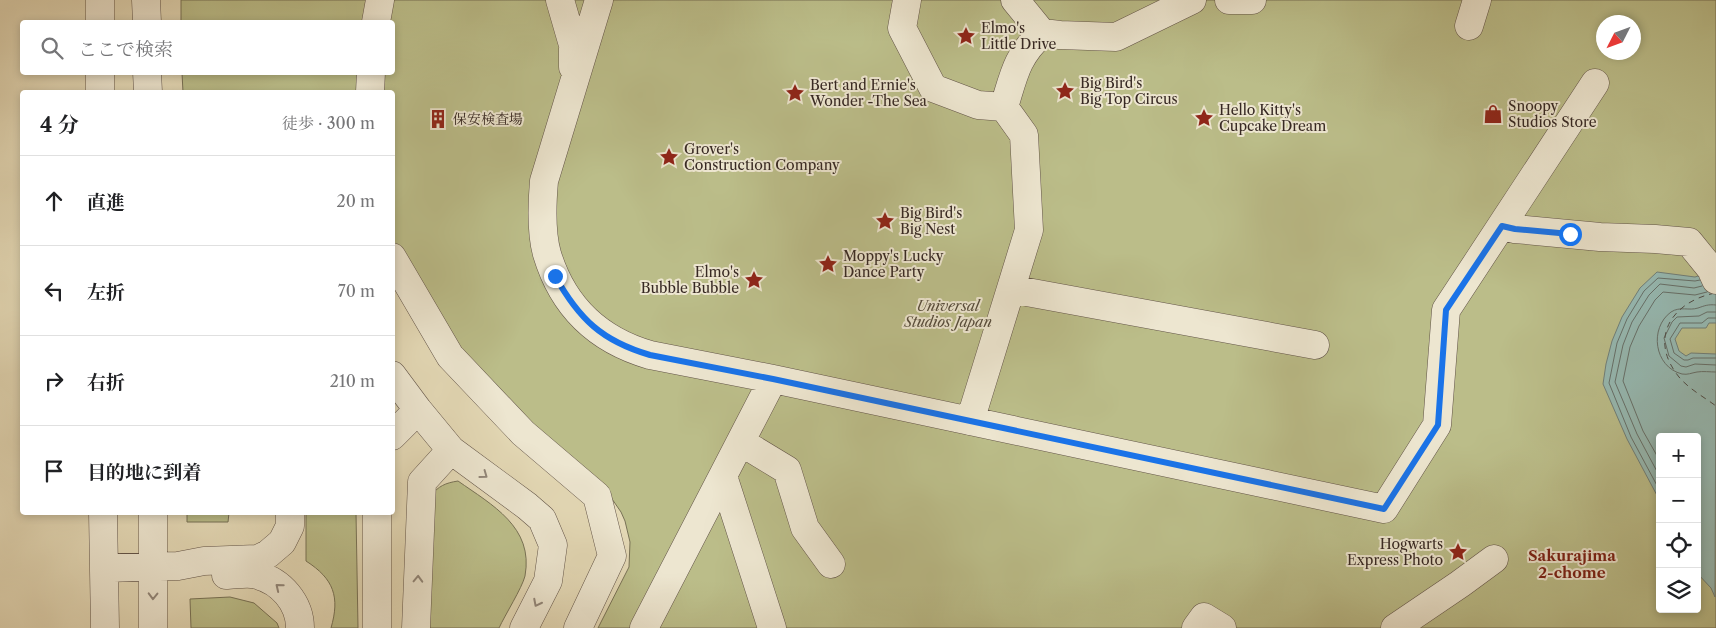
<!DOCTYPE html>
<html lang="ja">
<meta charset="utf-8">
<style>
:root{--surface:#fff;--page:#f2f2f2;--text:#202124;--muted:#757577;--line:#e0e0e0}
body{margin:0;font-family:"Libre Caslon Text","Noto Serif JP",serif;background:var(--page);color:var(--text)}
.controls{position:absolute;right:15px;bottom:15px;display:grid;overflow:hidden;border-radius:5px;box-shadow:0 2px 8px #0003}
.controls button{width:45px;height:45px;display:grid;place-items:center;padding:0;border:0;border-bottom:1px solid var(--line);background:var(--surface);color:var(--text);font:25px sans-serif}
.compass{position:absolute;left:1596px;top:15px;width:45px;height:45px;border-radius:50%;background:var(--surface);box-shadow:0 2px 8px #0003;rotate:228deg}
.stop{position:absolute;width:15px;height:15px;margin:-11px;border:4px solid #1a73e8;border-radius:50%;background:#fff}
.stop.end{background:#1a73e8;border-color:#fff;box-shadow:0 1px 5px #0008}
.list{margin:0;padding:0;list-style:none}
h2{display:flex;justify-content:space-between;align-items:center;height:65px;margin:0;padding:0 20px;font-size:21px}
h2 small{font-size:16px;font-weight:400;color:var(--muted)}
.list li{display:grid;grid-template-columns:32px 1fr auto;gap:15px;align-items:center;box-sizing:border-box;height:90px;padding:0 20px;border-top:1px solid var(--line)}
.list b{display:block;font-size:19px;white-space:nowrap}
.list em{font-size:16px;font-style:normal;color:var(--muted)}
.icon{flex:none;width:28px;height:28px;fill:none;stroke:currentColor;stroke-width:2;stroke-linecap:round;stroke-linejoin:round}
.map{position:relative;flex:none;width:1716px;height:628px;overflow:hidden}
.search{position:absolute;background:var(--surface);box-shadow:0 2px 8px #0003;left:20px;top:20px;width:375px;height:55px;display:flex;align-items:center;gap:12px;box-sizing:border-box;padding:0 18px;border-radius:5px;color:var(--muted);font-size:19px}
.panel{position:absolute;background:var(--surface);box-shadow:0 2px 8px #0003;left:20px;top:90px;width:375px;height:425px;border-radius:5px}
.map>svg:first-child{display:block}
.green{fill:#bbbd89;stroke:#787256;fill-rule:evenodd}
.water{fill:#96b9b2;stroke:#707f79}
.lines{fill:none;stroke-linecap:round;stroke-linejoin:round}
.shore{stroke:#66706a;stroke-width:1}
.ferry{stroke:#4e4c47;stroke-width:1;stroke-dasharray:6 5;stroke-linecap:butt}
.minor-casing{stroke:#625448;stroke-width:29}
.minor{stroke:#ede6d0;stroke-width:28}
.oneway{stroke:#92877a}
.route{stroke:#1a73e8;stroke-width:6}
.labels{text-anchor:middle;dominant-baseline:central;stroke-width:4;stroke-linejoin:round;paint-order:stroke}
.poi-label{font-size:14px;fill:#362823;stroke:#ede6d0;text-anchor:start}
.park-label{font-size:14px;font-style:italic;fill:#574d3c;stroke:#ede6d0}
.neighbourhood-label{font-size:15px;font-weight:bold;fill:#7a1f14;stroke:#ede6d0}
</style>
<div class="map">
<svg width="1716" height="628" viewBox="0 0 1716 628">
<rect width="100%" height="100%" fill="#e4d9b6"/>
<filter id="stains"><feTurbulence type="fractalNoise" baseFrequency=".004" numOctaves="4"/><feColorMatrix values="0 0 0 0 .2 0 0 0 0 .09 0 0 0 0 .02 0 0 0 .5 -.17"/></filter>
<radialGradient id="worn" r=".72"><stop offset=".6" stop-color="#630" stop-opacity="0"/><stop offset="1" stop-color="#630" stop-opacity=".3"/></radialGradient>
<path class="green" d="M181,0H1716V628H598L629,567L630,542L625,521L621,512L601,483L556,445L510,403L393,280L392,92H183L182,73L392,72V22H181ZM1604,22H1634V52H1604ZM1660,437H1697V609H1660Z
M458,481C492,505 534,527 525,576C522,588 505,615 499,628H429L430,496C439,486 445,483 458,481Z
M187,513H229L228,522H187Z
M306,513H356L358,628H331C340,597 334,579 306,561Z
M230,597L254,603L277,623L279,628H191L190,599Z"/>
<path class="water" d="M1716,270V323H1709L1706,328H1682L1675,339L1679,351L1686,356L1691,353L1716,354L1715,597L1711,588L1697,573V437H1660V501L1627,439L1603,384L1606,364L1612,341L1622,317L1640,288L1657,272L1695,277Z"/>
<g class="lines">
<path class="shore" d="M1716,305C1708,304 1704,306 1698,308C1689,311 1680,306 1671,312C1649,328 1654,367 1682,374C1688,375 1691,373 1697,372C1703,371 1710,372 1716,372
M1716,312H1707L1699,316L1677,317L1672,322L1664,338L1669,356L1681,366L1686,367L1695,364L1716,365
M1716,318H1708L1702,323H1680L1670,339L1674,353L1684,360H1688L1693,358H1716
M1660,461L1643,431L1623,381L1630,347L1639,326L1655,300L1663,292L1695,295L1707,292
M1660,477L1637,434L1615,382L1623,345L1632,322L1649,295L1660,284L1694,288L1702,286
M1660,491L1631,437L1609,383L1617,343L1627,319L1644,291L1658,278L1695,281L1700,280"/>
<path class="ferry" d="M1715,293C1671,302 1648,339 1679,377C1689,389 1704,397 1716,406"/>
<g class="minor-casing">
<path id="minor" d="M100,0V22
M146,0L147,22
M560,0L573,45V67
M599,0L544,181C542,204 541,233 547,254C563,307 598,340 650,355L773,379L1384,509L1437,425L1446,310L1595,83
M907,0L902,28L933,88L978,105L1004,107C1014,75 1016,57 1042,33
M1015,0L1042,33L1060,35L1116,37L1192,0
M1229,0H1252
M376,22L380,0
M1469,26L1477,0
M100,72V92
M147,72L148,92
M370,92L371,72
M1502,226L1515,229L1600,237L1655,239L1689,242L1711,269L1716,280
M392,257L450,356L523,433L597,496L612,556L578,628
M1011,289L1315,345
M392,375L418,410L451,450L527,506L542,519L553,545L548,581L524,628
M970,421L1029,230L1024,135L1004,107
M392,436L418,410
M741,442L787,470L805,528L831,564
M723,476L772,628
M103,512L105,628
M377,512V628
M104,568L178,566L204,561L258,559L268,554L282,542L290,526V512
M226,575C235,575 248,572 257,575C281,581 300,603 300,628
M153,628V512
M416,628L422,482L451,450
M644,628L773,379
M1196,628L1204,617L1222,628
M1395,628L1460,584L1494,559"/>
</g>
<use href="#minor" class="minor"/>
</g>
<defs><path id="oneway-chevron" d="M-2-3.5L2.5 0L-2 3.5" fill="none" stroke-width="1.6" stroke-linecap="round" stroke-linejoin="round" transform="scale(1.25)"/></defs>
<g class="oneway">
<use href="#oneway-chevron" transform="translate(484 475) rotate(36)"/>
<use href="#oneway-chevron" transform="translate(418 579) rotate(-88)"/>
<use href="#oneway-chevron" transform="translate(279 587) rotate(-141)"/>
<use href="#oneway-chevron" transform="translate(153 596) rotate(91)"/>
<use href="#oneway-chevron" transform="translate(537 603) rotate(117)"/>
</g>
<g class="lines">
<path class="route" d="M555,276C579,319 602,341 650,355L773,379L1384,509L1438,425L1446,310L1502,226L1515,229L1570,234"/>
</g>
<defs>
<g id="sight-bare" transform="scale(1.5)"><path d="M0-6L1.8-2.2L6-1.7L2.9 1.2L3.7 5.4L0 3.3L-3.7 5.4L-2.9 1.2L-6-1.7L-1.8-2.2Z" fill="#8f2418" stroke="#ede6d0" stroke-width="2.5" paint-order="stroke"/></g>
<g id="shop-bare" transform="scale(1.5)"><path d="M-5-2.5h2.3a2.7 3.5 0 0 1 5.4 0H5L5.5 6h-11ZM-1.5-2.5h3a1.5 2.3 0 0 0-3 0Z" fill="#8f2418" stroke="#ede6d0" stroke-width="2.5" paint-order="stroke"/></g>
<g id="building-bare" transform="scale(1.5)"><path d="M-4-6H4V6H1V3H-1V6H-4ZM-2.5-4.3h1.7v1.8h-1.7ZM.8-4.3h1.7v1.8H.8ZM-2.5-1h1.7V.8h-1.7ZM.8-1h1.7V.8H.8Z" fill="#8f2418" stroke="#ede6d0" stroke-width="2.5" paint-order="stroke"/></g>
</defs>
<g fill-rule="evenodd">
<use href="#sight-bare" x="966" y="36"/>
<use href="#sight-bare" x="1065" y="91"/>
<use href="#sight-bare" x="795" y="93"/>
<use href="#shop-bare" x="1493" y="114"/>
<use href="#sight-bare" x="1204" y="118"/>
<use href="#building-bare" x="438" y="119"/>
<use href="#sight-bare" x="669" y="157"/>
<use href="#sight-bare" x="885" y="221"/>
<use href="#sight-bare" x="828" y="264"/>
<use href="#sight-bare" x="754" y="280"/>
<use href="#sight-bare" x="1458" y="552"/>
</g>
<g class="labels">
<g class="poi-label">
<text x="981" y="28">Elmo's<tspan x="981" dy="16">Little Drive</tspan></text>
<text x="1080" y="83">Big Bird's<tspan x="1080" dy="16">Big Top Circus</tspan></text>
<text x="810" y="85">Bert and Ernie's<tspan x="810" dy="16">Wonder -The Sea</tspan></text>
<text x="1508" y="106">Snoopy<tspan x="1508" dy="16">Studios Store</tspan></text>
<text x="1219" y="110">Hello Kitty's<tspan x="1219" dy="16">Cupcake Dream</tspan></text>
<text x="453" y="119">保安検査場</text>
<text x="684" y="149">Grover's<tspan x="684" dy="16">Construction Company</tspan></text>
<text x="900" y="213">Big Bird's<tspan x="900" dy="16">Big Nest</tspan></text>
<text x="843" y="256">Moppy's Lucky<tspan x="843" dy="16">Dance Party</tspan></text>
<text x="739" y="272" text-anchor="end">Elmo's<tspan x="739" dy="16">Bubble Bubble</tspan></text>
<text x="1443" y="544" text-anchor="end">Hogwarts<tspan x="1443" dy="16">Express Photo</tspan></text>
</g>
<g class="park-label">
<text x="948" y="306">Universal<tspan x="948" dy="16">Studios Japan</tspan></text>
</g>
<g class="neighbourhood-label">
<text x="1572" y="555">Sakurajima<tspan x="1572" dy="17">2-chome</tspan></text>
</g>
</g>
<rect width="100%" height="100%" filter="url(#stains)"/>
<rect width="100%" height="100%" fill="url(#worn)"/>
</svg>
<div class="controls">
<button>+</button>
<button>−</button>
<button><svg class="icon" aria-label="locate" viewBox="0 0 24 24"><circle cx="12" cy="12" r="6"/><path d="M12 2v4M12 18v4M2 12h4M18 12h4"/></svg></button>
<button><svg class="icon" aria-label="layers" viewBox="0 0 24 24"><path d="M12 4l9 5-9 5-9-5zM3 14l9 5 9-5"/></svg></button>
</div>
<svg class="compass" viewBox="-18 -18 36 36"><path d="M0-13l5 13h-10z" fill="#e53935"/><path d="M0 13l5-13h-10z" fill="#757577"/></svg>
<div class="stop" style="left:1570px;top:234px"></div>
<div class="stop end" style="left:555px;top:276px"></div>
<div class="search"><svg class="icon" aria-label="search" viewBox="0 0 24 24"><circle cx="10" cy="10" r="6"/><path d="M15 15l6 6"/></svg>ここで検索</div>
<section class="panel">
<h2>4 分<small>徒歩 · 300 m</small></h2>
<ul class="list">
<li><svg class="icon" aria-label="ahead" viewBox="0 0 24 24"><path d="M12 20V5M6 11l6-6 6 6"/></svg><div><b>直進</b></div><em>20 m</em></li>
<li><svg class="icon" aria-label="left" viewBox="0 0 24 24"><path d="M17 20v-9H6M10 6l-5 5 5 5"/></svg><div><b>左折</b></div><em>70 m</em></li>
<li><svg class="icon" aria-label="right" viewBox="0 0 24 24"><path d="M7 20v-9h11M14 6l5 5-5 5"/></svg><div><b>右折</b></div><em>210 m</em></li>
<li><svg class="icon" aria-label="arrive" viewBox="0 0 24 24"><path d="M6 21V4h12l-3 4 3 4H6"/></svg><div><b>目的地に到着</b></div></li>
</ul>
</section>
</div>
